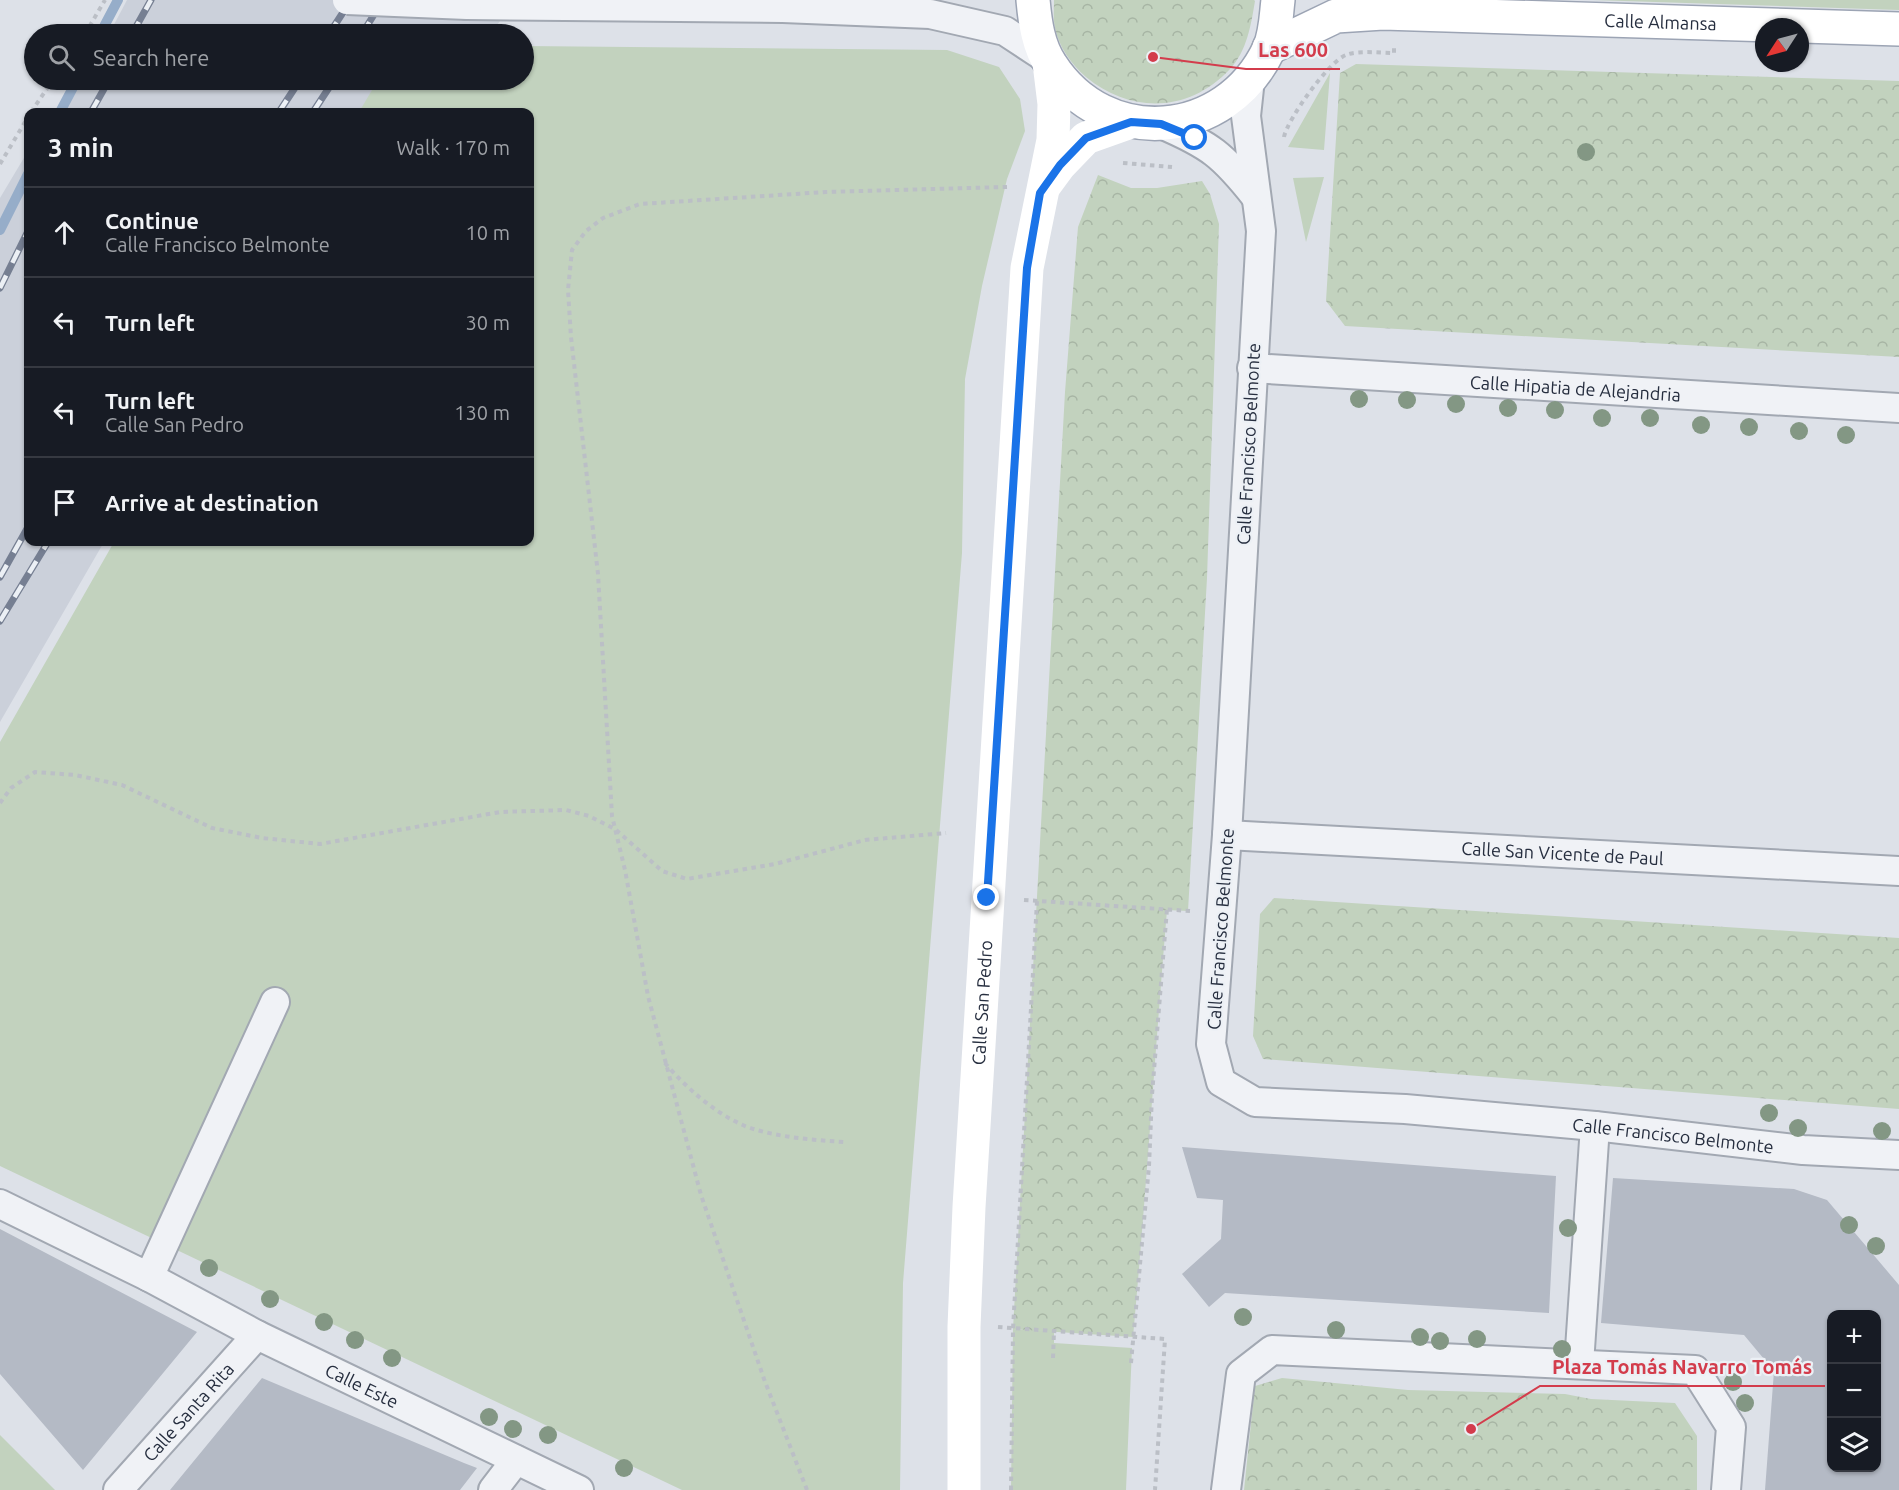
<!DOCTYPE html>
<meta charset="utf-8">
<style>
:root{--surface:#171b24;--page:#20242c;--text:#f1f3f6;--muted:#9ea1a6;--line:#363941}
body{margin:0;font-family:Ubuntu,sans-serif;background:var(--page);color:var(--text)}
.controls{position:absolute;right:18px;bottom:18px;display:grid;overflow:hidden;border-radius:12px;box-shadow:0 2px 4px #0004}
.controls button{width:54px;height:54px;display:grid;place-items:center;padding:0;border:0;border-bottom:2px solid var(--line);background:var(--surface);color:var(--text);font:30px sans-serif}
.compass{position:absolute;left:1755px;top:18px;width:54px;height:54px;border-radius:50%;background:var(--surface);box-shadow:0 2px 4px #0004;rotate:234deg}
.stop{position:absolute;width:18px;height:18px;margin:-14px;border:4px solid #1a73e8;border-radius:50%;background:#fff}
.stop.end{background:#1a73e8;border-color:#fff;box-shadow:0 2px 6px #0008}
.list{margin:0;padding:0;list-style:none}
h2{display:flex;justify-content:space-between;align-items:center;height:78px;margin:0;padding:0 24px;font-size:26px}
h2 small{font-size:20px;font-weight:400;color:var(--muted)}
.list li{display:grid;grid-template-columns:39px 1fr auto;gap:18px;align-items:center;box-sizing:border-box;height:90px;padding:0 24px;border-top:2px solid var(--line)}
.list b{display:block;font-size:22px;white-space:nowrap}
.list p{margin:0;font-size:20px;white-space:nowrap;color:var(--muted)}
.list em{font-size:20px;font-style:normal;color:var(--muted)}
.icon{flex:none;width:33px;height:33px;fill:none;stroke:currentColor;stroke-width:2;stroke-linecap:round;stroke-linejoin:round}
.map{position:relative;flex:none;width:1899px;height:1490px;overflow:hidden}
.search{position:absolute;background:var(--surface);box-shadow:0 2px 4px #0004;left:24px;top:24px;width:510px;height:66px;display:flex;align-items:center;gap:15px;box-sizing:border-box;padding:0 21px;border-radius:33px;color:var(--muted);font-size:22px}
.panel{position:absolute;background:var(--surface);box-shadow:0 2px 4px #0004;left:24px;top:108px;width:510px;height:438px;border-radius:12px}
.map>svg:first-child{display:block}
.built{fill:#cbd0da}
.green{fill:#c2d2be}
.park{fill:url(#park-crowns)}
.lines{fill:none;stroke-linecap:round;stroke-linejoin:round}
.stream{stroke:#96adc9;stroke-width:10}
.building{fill:#b4bac5;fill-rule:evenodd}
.street-casing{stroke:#a2a8b2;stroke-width:32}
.primary-casing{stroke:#9ca4b4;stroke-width:36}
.path{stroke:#bbbfc6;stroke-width:4;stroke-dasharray:4.5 4.5;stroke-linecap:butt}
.street{stroke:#f0f2f6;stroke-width:28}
.secondary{stroke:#fff;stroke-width:33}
.primary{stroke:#fff;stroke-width:33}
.rail-casing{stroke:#767f92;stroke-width:7}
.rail{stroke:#ecf0f5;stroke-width:4.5;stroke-dasharray:14;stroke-linecap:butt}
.street-bridge-casing{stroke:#a2a8b2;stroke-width:32;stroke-linecap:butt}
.street-bridge{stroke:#f0f2f6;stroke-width:28}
.tree{fill:#839784}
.route{stroke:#1a73e8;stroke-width:8}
.labels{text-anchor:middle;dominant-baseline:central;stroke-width:4.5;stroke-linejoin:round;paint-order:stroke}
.street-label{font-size:18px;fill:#262e3f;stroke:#ecf0f5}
.leader{fill:none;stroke:#d33c4c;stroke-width:2}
.callout-dot{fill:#d33c4c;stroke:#ecf0f5;stroke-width:2}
.callout-label{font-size:20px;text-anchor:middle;font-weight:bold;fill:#d33c4c;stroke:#ecf0f5;stroke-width:4.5;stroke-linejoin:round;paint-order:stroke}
</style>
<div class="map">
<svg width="1899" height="1490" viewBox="0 0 1899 1490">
<defs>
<pattern id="park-crowns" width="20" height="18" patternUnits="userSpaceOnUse" patternTransform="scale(1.5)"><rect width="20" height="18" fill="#c2d2be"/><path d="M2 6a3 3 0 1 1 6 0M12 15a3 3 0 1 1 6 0" fill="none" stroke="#a7b5a4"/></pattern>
</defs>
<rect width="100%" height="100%" fill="#dde1e8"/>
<path class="built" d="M127,0H514L491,34H109Z
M79,80H432L384,112H55Z
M28,151V542H104L0,722V198Z"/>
<path class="green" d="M1593,0H1899V10Z
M524,46L947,50L999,67L1020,99L1025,131L1007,179L982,286L965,379L962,553L903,1283L900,1490H682L0,1166V742L114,542H530V112H359L378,80H524Z
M1330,73L1324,150L1288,147Z
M1324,177L1306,242L1293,178Z
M1013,1329L1054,1331V1343L1132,1348L1126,1490H1011Z
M0,1435L55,1490H0Z"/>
<path class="park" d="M1054,0H1254L1255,1C1251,25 1247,51 1230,69C1189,113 1131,114 1086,77C1071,64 1059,47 1055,28C1053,19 1054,9 1054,0Z
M1356,64L1899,81V357L1345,326L1326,301L1340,73Z
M1098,175L1131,188H1157L1202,181L1210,194L1219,224L1207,578L1188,911L1167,910C1155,1052 1146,1195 1133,1337L1013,1329L1065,392L1078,227Z
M1274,898L1899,938V1109L1263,1059L1253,1036L1260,914Z
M1282,1378L1408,1390L1565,1394L1591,1399L1675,1403L1697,1436V1490H1244L1255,1386Z"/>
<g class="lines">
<path class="stream" d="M100,34L118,0
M60,112L77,80
M0,230L28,174"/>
</g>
<path class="building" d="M1182,1147L1556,1176L1549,1313L1225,1293L1209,1307L1182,1274L1221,1239L1223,1200L1197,1198Z
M1613,1178L1794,1189L1827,1200L1899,1285V1490H1765L1774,1371L1744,1335L1601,1323ZM1832,1314H1876V1468H1832Z
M0,1229L197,1332L83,1470L0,1374Z
M262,1378L464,1463L477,1468L460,1490H170Z"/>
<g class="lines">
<g class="street-casing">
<g id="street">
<path d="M467,5L783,8L930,14L1005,31L1049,60"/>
<path id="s1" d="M1250,79L1246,116L1261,231L1227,835L1211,1044L1221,1082L1255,1102L1405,1109L1595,1126L1803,1150L1899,1155"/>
<path d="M1161,124C1210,145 1223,155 1256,197"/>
<path id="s2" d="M1252,368L1899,408"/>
<path id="s3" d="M1227,835L1899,871"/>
<path id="s4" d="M0,1204L149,1277L257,1335L579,1490"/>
<path d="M149,1277L275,1002"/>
<path d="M1579,1364L1595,1126"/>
<path id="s5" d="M118,1490L257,1335"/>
<path d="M493,1490L516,1460"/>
<path d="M1226,1490L1241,1374L1272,1350L1695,1370L1731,1427L1726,1490"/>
</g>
</g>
<g class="primary-casing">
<g id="primary">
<path d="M1033,0C1035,22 1038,46 1051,65C1106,150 1226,140 1269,49C1276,34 1276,16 1278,0"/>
<path id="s7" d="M1269,48L1336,16L1383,13L1899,29"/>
</g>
</g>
<path class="path" d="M85,34L105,0
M31,112L53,80
M1284,137C1287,120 1329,61 1346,55C1359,50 1380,53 1394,53V48
M1123,163L1172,167
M0,164L28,117
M0,803L11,788L35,772L75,775L122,785L212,828L262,838L320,844L500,812L566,810L589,816L615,829L662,871L687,879L775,864L865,840L946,833
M1024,900L1190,911
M665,1063C687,1089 723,1121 757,1130C785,1138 815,1140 844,1142
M998,1327L1165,1339L1155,1490
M1053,1358L1054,1331
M1131,1363L1149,1166L1152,1095L1167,909
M807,1490L764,1379L701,1195L648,996L625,870L612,816L598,574L571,337L568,290L572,250L586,231L603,218L640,204L826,192L1007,187
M1011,1490L1013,1329L1037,901"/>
<use href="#street" class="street"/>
<g class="secondary">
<path d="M1046,184L1060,165L1086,138L1131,122"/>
<path id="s6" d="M964,1490V1327L969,1207L1027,268L1053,140L1054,104L1049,63"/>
</g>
<use href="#primary" class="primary"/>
<g class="rail-casing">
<path id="rail" d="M132,34L151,0
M329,34L351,0
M362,34L383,0
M91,112L109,80
M279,112L300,80
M313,112L334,80
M0,288L28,231
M0,577L28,527
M0,621L48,542"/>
</g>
<use href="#rail" class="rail"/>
<g class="street-bridge-casing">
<path id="street-bridge" d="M347,0L467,5"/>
</g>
<use href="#street-bridge" class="street-bridge"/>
</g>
<g class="tree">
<circle cx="1586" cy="152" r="9"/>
<circle cx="1359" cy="399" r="9"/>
<circle cx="1407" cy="400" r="9"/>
<circle cx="1456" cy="404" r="9"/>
<circle cx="1508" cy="408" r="9"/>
<circle cx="1555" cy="410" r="9"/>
<circle cx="1602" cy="418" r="9"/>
<circle cx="1650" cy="418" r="9"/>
<circle cx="1701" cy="425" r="9"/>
<circle cx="1749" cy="427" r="9"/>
<circle cx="1799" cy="431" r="9"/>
<circle cx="1846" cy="435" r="9"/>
<circle cx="1769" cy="1113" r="9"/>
<circle cx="1798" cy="1128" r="9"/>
<circle cx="1882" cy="1131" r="9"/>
<circle cx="1849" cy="1225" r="9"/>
<circle cx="1568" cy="1228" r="9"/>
<circle cx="1876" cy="1246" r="9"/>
<circle cx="209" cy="1268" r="9"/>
<circle cx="270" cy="1299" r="9"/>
<circle cx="1243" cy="1317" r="9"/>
<circle cx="324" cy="1322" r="9"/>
<circle cx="1336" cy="1330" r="9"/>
<circle cx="1420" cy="1337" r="9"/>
<circle cx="1477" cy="1339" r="9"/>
<circle cx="355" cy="1340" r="9"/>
<circle cx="1440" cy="1341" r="9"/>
<circle cx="1562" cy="1349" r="9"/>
<circle cx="392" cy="1358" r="9"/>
<circle cx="1733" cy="1382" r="9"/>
<circle cx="1745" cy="1403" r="9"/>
<circle cx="489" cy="1417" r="9"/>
<circle cx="513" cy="1429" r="9"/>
<circle cx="548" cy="1435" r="9"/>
<circle cx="624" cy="1468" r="9"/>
</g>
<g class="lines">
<path class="route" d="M987,898L1027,268L1040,193L1060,165L1086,138L1131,122L1161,124L1195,138"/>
</g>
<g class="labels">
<g class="street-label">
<text stroke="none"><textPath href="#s7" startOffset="399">Calle Almansa</textPath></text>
<text stroke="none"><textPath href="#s2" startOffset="324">Calle Hipatia de Alejandria</textPath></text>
<text transform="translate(1248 444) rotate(-87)">Calle Francisco Belmonte</text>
<text stroke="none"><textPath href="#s3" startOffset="336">Calle San Vicente de Paul</textPath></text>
<text transform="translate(1220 929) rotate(-86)">Calle Francisco Belmonte</text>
<text stroke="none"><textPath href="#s6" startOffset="488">Calle San Pedro</textPath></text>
<text stroke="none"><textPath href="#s1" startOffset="1466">Calle Francisco Belmonte</textPath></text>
<text stroke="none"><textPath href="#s4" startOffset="405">Calle Este</textPath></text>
<text stroke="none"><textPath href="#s5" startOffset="105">Calle Santa Rita</textPath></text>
</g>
</g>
<path class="leader" d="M1153 57L1246 69H1340M1471 1429L1540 1386H1825"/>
<g class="callout-dot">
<circle cx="1153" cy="57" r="6"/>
<circle cx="1471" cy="1429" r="6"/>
</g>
<g class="callout-label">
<text x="1293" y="57">Las 600</text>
<text x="1682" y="1374">Plaza Tomás Navarro Tomás</text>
</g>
</svg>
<div class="controls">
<button>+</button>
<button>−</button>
<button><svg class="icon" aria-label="layers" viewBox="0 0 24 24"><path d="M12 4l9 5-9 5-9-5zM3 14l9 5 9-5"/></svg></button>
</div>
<svg class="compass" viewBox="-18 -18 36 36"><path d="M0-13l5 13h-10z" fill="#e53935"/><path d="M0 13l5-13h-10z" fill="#9ea1a6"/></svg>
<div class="stop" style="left:1195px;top:138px"></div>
<div class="stop end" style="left:987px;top:898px"></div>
<div class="search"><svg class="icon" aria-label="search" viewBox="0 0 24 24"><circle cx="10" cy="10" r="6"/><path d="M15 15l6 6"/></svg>Search here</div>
<section class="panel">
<h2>3 min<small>Walk · 170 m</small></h2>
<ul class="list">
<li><svg class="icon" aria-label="ahead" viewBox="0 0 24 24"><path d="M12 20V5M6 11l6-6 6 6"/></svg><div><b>Continue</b><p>Calle Francisco Belmonte</p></div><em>10 m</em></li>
<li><svg class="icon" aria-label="left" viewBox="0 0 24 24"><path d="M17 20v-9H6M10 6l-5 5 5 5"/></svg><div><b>Turn left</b></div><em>30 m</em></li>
<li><svg class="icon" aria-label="left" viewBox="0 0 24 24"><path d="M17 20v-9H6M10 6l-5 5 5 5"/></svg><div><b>Turn left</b><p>Calle San Pedro</p></div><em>130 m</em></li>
<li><svg class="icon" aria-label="arrive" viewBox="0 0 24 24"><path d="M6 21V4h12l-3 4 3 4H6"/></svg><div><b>Arrive at destination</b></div></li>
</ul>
</section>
</div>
